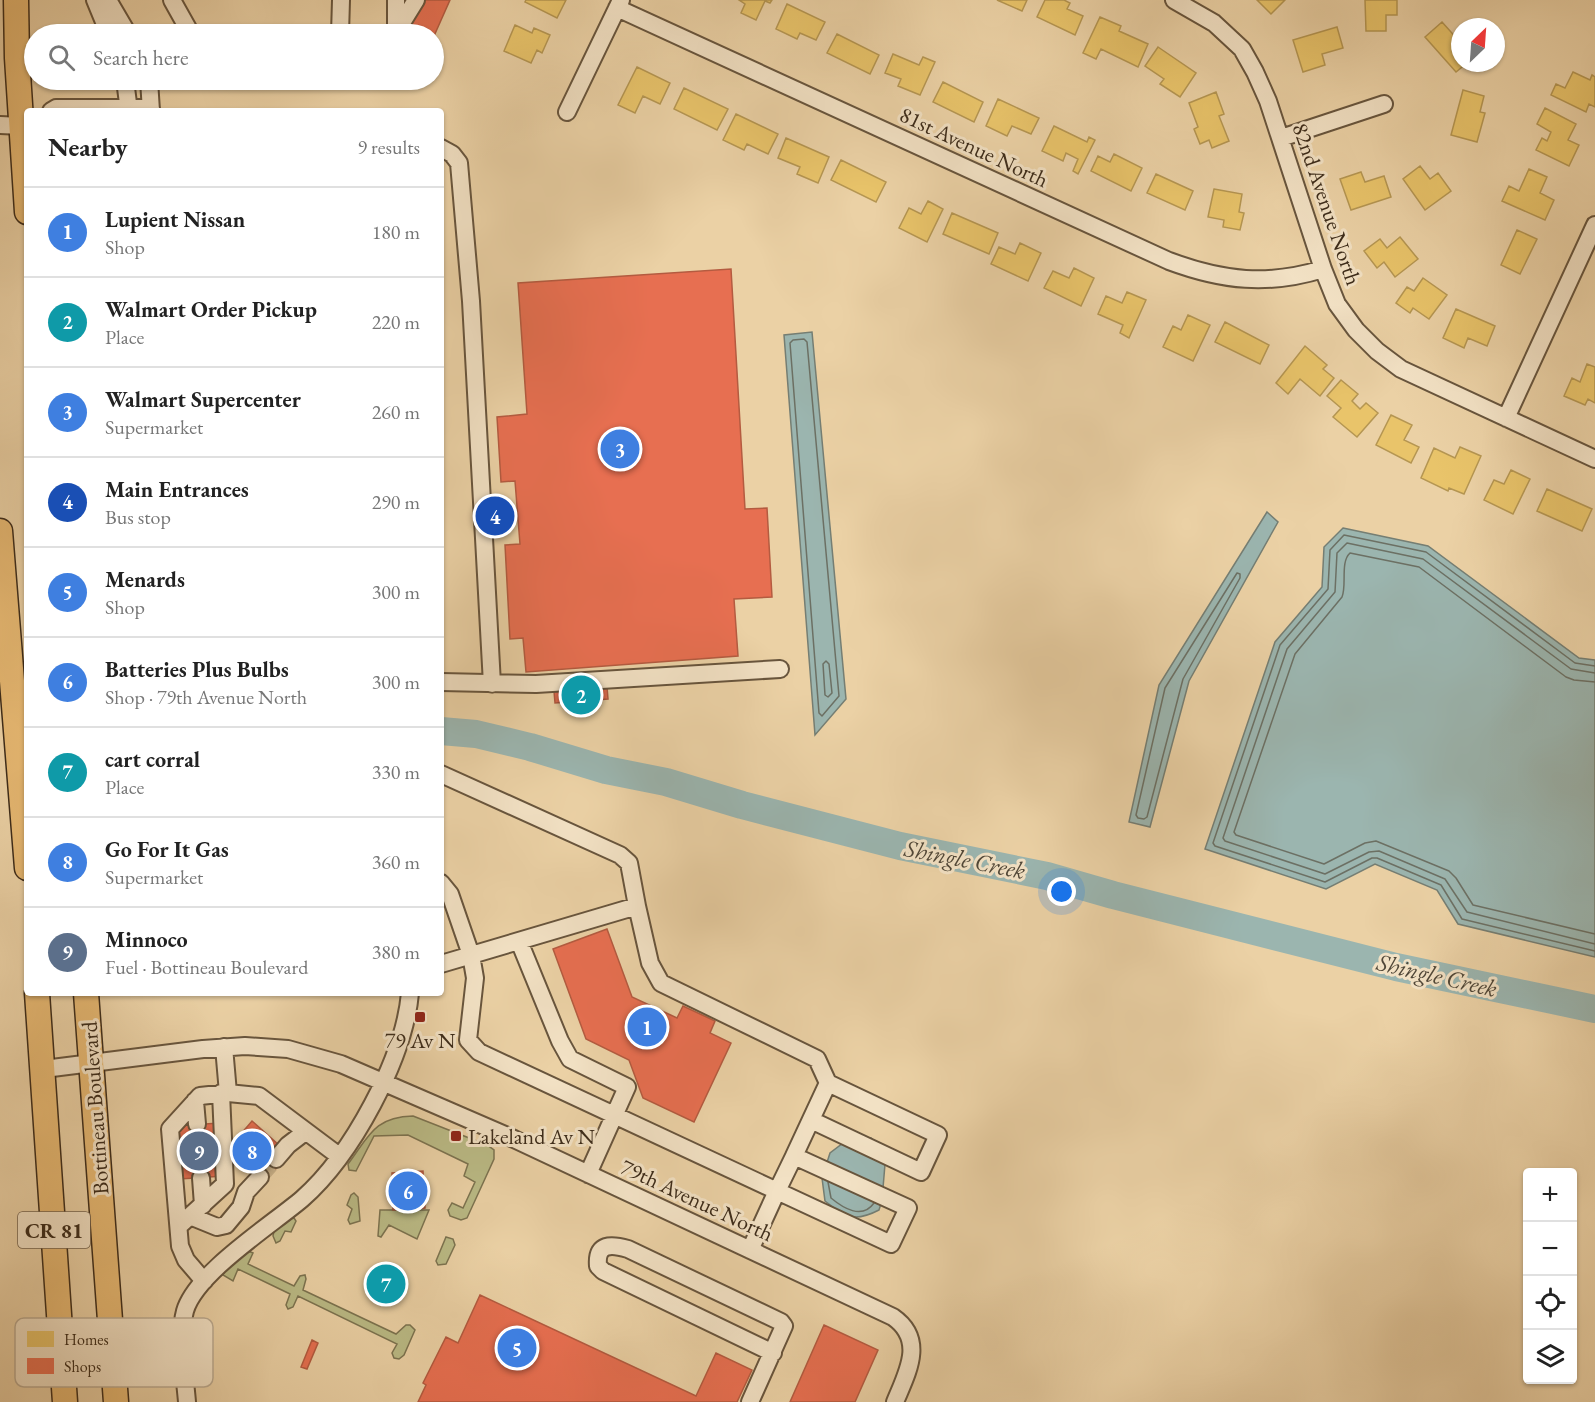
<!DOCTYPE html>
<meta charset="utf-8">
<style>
:root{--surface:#fff;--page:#f2f2f2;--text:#222;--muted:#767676;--line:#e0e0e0;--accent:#db2777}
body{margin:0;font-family:"EB Garamond",serif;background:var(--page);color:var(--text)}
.controls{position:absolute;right:18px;bottom:18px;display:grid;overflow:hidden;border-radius:6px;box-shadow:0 2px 4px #0004}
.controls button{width:54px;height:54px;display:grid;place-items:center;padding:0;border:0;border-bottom:2px solid var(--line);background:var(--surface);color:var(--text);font:30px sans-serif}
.compass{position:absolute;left:1451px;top:18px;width:54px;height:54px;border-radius:50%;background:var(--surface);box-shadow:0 2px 4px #0004;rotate:25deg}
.you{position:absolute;left:1062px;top:892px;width:21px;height:21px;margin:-15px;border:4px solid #fff;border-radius:50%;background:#1a73e8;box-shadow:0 0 0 9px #1a73e833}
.badge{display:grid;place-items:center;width:39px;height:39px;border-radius:50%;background:var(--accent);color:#fff;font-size:20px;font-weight:700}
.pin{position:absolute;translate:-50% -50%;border:3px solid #fff;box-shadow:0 2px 6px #0006}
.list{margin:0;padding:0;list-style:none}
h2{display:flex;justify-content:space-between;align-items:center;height:78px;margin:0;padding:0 24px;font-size:26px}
h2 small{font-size:20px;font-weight:400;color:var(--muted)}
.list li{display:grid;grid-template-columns:39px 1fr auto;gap:18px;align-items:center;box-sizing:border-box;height:90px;padding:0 24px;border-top:2px solid var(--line)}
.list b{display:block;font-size:22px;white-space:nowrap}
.list p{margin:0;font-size:20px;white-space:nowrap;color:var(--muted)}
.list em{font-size:20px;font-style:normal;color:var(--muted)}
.icon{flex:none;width:33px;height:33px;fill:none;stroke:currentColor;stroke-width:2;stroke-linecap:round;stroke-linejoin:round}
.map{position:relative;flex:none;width:1595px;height:1402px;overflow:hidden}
.search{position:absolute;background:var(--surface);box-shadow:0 2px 4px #0004;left:24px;top:24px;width:420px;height:66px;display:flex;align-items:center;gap:15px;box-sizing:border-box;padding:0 21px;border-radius:33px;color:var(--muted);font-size:22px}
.panel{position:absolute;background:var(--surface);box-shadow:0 2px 4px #0004;left:24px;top:108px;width:420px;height:888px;border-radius:6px}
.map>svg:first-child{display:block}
.green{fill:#baba85;stroke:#7c7350;stroke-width:1.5}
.water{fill:#9bb5af;stroke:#757e73;stroke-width:1.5}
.homes{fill:#e9c46a;stroke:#b59652;stroke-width:1.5}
.shops{fill:#e76f51;stroke:#b45b40;stroke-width:1.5}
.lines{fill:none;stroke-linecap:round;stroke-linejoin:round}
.shore{stroke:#6c7064;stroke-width:1.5}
.river{stroke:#9bb5af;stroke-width:28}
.minor-tunnel{stroke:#c8b089;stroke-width:16;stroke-dasharray:16 8;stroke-linecap:butt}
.minor-casing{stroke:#68553d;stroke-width:20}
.highway-casing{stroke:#3d2c1a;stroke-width:27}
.minor{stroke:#f2e1c4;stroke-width:16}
.highway{stroke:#e6b872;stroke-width:24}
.poi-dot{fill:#8f2418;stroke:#f2e1c4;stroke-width:2}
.labels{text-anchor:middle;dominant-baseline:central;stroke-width:6;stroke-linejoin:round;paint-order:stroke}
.shield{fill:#f2e1c4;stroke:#73624d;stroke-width:1.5}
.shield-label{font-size:21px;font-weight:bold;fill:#3d2c1a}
.street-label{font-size:22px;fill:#3d2c1a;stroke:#f2e1c4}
.poi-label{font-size:22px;fill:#3d2c1a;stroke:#f2e1c4}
.water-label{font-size:24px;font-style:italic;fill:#504738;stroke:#f2e1c4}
.key{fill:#f2e1c4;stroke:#bcab91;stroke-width:1.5}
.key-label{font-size:16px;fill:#3d2c1a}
</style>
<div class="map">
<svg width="1595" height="1402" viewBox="0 0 1595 1402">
<rect width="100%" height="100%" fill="#ebd1a5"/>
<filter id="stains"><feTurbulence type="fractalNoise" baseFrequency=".00333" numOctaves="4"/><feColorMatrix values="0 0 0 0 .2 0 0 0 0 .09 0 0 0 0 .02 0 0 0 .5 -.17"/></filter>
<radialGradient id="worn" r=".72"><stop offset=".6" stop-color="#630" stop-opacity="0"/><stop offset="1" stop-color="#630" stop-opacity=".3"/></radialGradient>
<path class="green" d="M413,1116L487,1145L494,1150V1159L467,1218L461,1220L450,1216L448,1210L452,1203L463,1208L475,1182L464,1176L468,1164L408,1135L374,1136L356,1171L349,1170L348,1164C369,1136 374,1117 413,1116Z
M354,1193L358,1197L360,1221L350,1224L348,1220L352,1209L347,1205L351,1195Z
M380,1210H429L417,1239L389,1225L381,1237L378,1236Z
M294,1218L296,1221L291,1232L285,1231L280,1241L276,1243L273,1236L274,1231L289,1219Z
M446,1237L453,1239L455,1245L446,1264L438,1265L436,1261Z
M248,1251L253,1253L248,1264L294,1286L300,1276L305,1275L306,1279L303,1290L396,1334L406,1325H410L415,1330L404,1355L399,1359L394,1358L392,1353L397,1344L298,1296L293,1307L288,1309L286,1305L290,1294L238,1269L233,1281L223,1275L227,1267Z"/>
<path class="water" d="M812,332L846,699L815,735L784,335Z
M1267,512L1278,522L1189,681L1150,827L1129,822L1159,685Z
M1343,528L1428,546L1579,658L1595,660V957L1458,924L1437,890L1375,864L1326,889L1205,849L1275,642L1322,587L1324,547Z
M851,1137L871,1138L886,1152L882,1200L879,1210C854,1223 845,1217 825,1201L822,1178L830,1153Z"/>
<path class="homes" d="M526,0H566L557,18L525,2Z
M739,0H772L770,3L765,1L756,20L741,13L745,4Z
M997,0H1027L1022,11Z
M1045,0H1064L1070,3L1067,9L1083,16L1075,35L1037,17Z
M1257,0H1285L1271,14Z
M1365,0H1397V15H1386V31H1366Z
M787,4L825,22L816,40L800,33L797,39L776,29Z
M1100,17L1121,26L1119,31L1148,44L1138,67L1101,49L1096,59L1083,53Z
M1442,22L1460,42V63H1467L1456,72L1425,37Z
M515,25L532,33L534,28L550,35L542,53L537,50L531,63L504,51Z
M1337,27L1343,48L1322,54L1325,65L1303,72L1293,40Z
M837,34L879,55L870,74L827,53Z
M1158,47L1196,73L1180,97L1160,84L1164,79L1145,66Z
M893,54L919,65L923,57L935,62L920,95L898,86L901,79L885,73Z
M637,67L670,83L660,104L643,96L635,113L618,105Z
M1573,72L1590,80L1592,75L1595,77V107L1589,104L1586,112L1551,95L1556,84L1565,88Z
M943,82L983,102L974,122L933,102Z
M684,88L728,109L717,130L674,109Z
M1463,90L1484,96L1480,112L1485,113L1477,142L1451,135Z
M1216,92L1224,114L1219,116L1229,141L1212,148L1209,140L1200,144L1194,129L1198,127L1189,103Z
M998,99L1039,118L1031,134L1012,126L1007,136L986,126Z
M1545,108L1576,124L1568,140L1579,145L1569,166L1536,150L1542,138L1547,141L1551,132L1537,124Z
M736,114L778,134L768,154L747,144L744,150L723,140Z
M1054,126L1087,142L1089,137L1095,140L1078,174L1073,171L1078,159L1066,153L1063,161L1042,151Z
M786,138L829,157L818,183L797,174L800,167L778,158Z
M1114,154L1142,168L1131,191L1091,171L1098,156L1110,162Z
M841,160L886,182L876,202L831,180Z
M1420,166L1430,179L1438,173L1451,191L1425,210L1403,179Z
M1529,169L1547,177L1540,193L1554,200L1545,220L1502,201L1509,186L1519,191Z
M1361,172L1365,182L1384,176L1391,197L1351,210L1340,179Z
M1156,174L1193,191L1185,210L1147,193Z
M1214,189L1242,194L1239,212L1244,213L1240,230L1223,227L1224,220L1208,217Z
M928,201L943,209L927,242L899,228L909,208L921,214Z
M952,213L998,233L989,254L943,234Z
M1517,230L1537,239L1520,274L1501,265Z
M1400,237L1418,259L1395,277L1384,262L1377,268L1364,251L1380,239L1387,248Z
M1020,243L1041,253L1028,281L991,264L999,247L1015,254Z
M1074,268L1094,278L1081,306L1044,288L1053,271L1069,278Z
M1423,278L1447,295L1429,319L1413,308L1410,313L1396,303L1407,287L1414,291Z
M1127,292L1146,300L1129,338L1120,333L1123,325L1098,314L1106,296L1122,303Z
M1456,309L1495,326L1487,346L1468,338L1464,348L1443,338Z
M1188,315L1210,325L1193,361L1163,347L1173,326L1181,330Z
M1225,322L1269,345L1260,364L1215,342Z
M1305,346L1327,365L1323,369L1334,378L1320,396L1300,379L1288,394L1276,383Z
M1587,364L1595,367V403L1588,399L1585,405L1564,396L1572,378L1580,382Z
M1341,380L1358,394L1352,401L1360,409L1366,403L1378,413L1357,437L1333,417L1341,408L1327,396Z
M1391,415L1412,425L1404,440L1419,447L1411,463L1376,445Z
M1460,447L1481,456L1464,494L1449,488L1448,491L1421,478L1434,448L1455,458Z
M1511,470L1530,479L1513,514L1484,500L1494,480L1504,484Z
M1547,489L1592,509L1582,531L1537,511Z"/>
<path class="shops" d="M423,0H450L434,36L407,34Z
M731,269L745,509L767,508L772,597L734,599L738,656L526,672L523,638L510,639L505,545L520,544L515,481L501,482L497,417L527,414L518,283Z
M607,687L608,699L555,703L554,691Z
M607,929L632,997L677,1018L683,1006L715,1021L710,1033L731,1043L694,1122L643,1098L629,1060L586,1039L553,949Z
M252,1121L279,1145L281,1163L265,1181L228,1149Z
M219,1123L223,1176L180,1179L176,1126Z
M423,1171L425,1208L393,1210L392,1173Z
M391,1264L398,1267L385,1293L380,1290Z
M480,1295L696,1396L716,1353L752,1370L737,1402H418L426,1385L423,1383L446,1337L458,1343Z
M824,1325L878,1350L855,1402H790Z
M312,1340L318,1343L307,1369L301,1367Z"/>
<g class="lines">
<path class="shore" d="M804,339L807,342L839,696L822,716L819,713L790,343L793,340Z
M1237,573L1240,574V578L1183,679L1147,817L1144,819L1138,818L1136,815L1165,688Z
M826,661L829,664L832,693L828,697L825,695L823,664Z
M1595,666L1575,663L1426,552L1344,535L1330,550L1328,589L1280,645L1213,843L1215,846L1325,882L1372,858H1377L1441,885L1462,919L1595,951
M1595,673L1571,669L1423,559L1347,543L1337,553L1335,592L1287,649L1223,838L1225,841L1325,874L1369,852L1379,851L1445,879L1467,912L1595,944
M1595,682L1574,680L1566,677L1419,567L1350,553C1340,562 1347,585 1342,597L1295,654L1234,832L1236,835L1324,864L1365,843L1376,841L1449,871L1456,878L1473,905L1595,934
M828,1182L831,1198C843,1208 862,1220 874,1203"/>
<path class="river" d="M441,731L476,734L530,747L606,770L666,782L742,805L900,846L1047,876L1113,895L1396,967L1595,1009"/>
<path class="minor-tunnel" d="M197,1124L201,1178
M260,1177L276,1159"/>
<g class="minor-casing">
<path id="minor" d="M95,0L109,34
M108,0L128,34
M172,0L191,34
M1174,0L1214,23L1242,49L1255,72L1268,101L1323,269L1337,304L1356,330L1377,351L1401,369L1595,459
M617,8L1169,261C1223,281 1268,286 1323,269
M396,33V0
M340,34L341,0
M395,34L416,0
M125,80L129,111
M149,80L151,111
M51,111L56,108H151
M567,112L621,0
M0,125L22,126L27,129
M1281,138L1384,104
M441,148L452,154L459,163L471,301L492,684
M1506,418L1595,225
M441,682L536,684L780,669
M441,774L620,855L629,863L637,906
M441,883L450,894L471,955L475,978L468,1040L479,1052L777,1191L794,1156
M519,941L560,1041L570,1059L627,1087L588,1174
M441,964L637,906L650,963L661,983L817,1059L828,1083
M224,1047L228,1093
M44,1069L203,1049L245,1046L288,1049L341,1064L514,1139L893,1317C926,1340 907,1373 895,1402
M195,1101L197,1124
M276,1159L288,1145L305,1132
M201,1178L203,1205
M190,1216L217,1227L226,1225L241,1207L246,1192L260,1177
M179,1226L225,1184L221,1093
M750,1250L777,1191L891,1244L908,1208L794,1156L828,1083L938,1135L921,1172L811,1120
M204,1281L186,1260L180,1246L170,1129L200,1096L228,1093L259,1096L339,1156
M187,1402C185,1376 178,1337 185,1311C196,1273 270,1226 302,1199C352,1155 404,1059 410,993
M750,1402L784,1326L781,1322L628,1249C611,1244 596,1243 598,1266L603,1271L773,1353"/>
</g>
<g class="highway-casing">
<path id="highway" d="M16,0L17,58L27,212
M0,531L27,868
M37,993L65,1402
M86,993L116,1402"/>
</g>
<use href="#minor" class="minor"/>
<use href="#highway" class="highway"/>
</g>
<g class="poi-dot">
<rect x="414" y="1011" width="12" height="12" rx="3"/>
<rect x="450" y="1130" width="12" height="12" rx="3"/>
</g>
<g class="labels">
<rect class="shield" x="18" y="1212" width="72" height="36" rx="4.5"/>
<g class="shield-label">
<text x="54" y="1230">CR 81</text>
</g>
<g class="street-label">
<text transform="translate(974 147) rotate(25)">81st Avenue North</text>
<text transform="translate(1327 204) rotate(71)">82nd Avenue North</text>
<text transform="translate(95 1108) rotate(-94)">Bottineau Boulevard</text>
<text transform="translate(697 1200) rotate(25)">79th Avenue North</text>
</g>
<g class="poi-label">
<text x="420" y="1040">79 Av N</text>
<text x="468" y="1136" text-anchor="start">Lakeland Av N</text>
</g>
<g class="water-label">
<text transform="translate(965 859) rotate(11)">Shingle Creek</text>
<text transform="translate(1437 975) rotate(13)">Shingle Creek</text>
</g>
</g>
<rect x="15" y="1318" width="198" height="69" rx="9" class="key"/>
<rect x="27" y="1331" width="27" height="16" fill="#e9c46a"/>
<rect x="27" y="1358" width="27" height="16" fill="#e76f51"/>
<g class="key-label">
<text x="64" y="1345">Homes</text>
<text x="64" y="1372">Shops</text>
</g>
<rect width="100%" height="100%" filter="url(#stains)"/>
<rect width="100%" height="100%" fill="url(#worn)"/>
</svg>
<div class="controls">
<button>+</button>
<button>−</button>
<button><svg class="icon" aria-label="locate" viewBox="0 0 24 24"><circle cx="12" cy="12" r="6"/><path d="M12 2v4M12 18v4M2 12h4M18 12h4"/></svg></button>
<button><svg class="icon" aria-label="layers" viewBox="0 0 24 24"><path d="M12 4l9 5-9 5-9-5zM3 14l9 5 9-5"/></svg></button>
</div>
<svg class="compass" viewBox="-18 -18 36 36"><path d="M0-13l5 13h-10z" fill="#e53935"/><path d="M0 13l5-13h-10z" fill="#767676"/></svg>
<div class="you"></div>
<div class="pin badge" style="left:647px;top:1027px;background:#3f7fe0">1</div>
<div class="pin badge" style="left:581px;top:695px;background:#0f9aa8">2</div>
<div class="pin badge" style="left:620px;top:449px;background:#3f7fe0">3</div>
<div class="pin badge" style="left:495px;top:516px;background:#1a4fb4">4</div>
<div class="pin badge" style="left:517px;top:1348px;background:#3f7fe0">5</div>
<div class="pin badge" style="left:408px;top:1191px;background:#3f7fe0">6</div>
<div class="pin badge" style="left:386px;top:1284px;background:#0f9aa8">7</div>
<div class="pin badge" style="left:252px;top:1151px;background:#3f7fe0">8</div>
<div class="pin badge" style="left:199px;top:1151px;background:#5c6f8a">9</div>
<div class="search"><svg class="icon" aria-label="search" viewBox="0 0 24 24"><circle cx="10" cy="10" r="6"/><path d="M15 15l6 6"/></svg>Search here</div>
<section class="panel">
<h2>Nearby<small>9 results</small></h2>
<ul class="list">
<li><span class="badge" style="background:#3f7fe0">1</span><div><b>Lupient Nissan</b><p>Shop</p></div><em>180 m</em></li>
<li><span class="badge" style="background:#0f9aa8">2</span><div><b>Walmart Order Pickup</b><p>Place</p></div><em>220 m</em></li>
<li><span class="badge" style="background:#3f7fe0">3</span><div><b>Walmart Supercenter</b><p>Supermarket</p></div><em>260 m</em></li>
<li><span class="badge" style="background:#1a4fb4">4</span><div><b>Main Entrances</b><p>Bus stop</p></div><em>290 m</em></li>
<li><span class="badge" style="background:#3f7fe0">5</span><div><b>Menards</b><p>Shop</p></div><em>300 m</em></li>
<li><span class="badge" style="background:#3f7fe0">6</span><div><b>Batteries Plus Bulbs</b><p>Shop · 79th Avenue North</p></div><em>300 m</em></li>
<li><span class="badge" style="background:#0f9aa8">7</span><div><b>cart corral</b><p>Place</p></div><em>330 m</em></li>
<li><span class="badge" style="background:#3f7fe0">8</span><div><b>Go For It Gas</b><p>Supermarket</p></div><em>360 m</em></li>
<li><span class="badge" style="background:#5c6f8a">9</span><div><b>Minnoco</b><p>Fuel · Bottineau Boulevard</p></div><em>380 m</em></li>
</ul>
</section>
</div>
